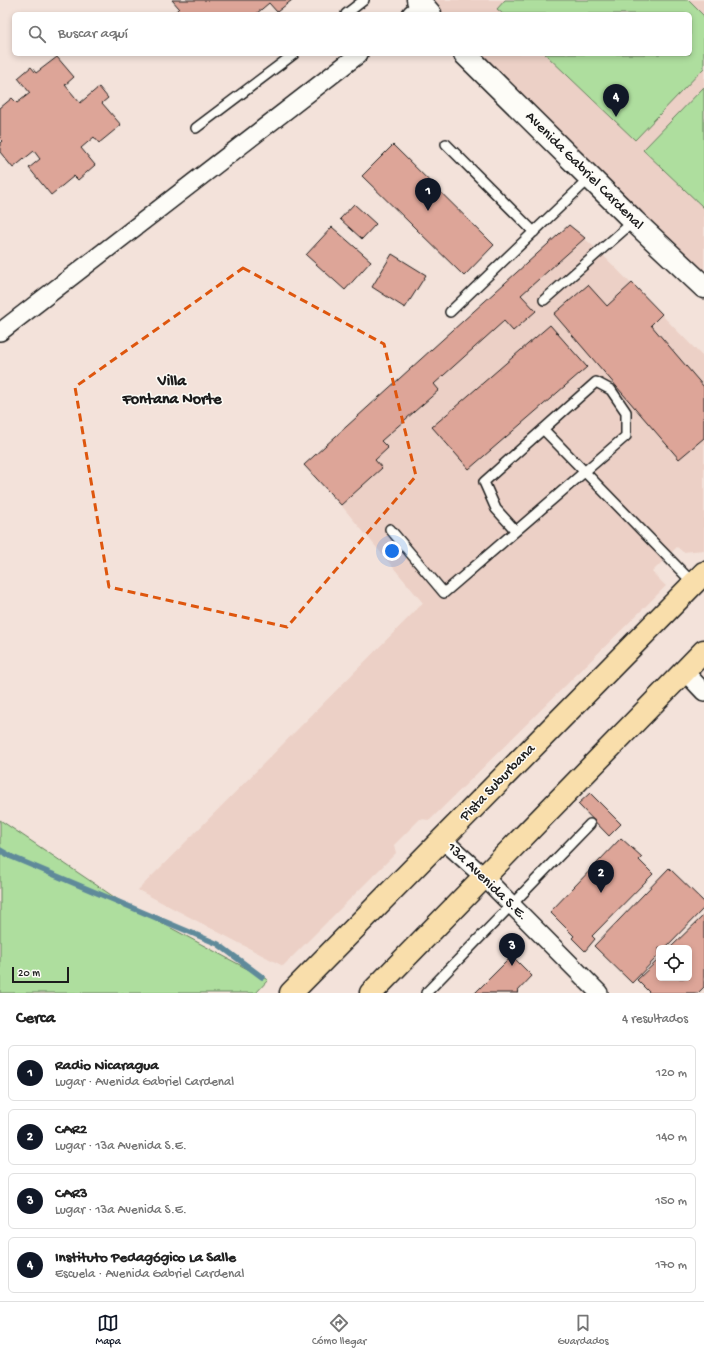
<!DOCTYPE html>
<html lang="es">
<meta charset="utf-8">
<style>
:root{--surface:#fff;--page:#f6f6f6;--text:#222;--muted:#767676;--line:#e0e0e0;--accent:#111827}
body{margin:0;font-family:"Gochi Hand",sans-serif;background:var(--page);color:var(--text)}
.controls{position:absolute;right:12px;bottom:12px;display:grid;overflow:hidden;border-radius:6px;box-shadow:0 2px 6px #0003}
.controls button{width:36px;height:36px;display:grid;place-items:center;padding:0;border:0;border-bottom:1px solid var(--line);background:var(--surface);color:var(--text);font:20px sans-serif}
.scale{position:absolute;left:12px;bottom:10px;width:57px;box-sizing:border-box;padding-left:4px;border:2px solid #1c1c1c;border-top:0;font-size:11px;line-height:14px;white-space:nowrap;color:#1c1c1c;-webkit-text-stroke:3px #fdfcf7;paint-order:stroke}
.you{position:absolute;left:392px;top:551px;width:14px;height:14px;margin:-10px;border:3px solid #fff;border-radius:50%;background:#1a73e8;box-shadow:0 0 0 6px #1a73e833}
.badge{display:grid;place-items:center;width:26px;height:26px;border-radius:50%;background:var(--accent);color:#fff;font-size:13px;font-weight:700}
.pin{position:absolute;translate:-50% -33px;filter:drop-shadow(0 1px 2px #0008)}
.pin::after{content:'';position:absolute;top:21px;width:14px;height:12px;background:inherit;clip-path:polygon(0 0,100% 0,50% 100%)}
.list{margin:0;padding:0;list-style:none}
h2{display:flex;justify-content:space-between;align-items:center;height:52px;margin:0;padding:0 16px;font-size:17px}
h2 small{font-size:13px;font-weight:400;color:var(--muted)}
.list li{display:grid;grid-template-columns:26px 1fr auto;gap:12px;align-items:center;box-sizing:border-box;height:56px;margin:0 8px 8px;padding:0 8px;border:1px solid var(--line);border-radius:6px}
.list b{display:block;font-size:15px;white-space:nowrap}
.list p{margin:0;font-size:13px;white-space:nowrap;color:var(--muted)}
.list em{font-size:13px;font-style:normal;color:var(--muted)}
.icon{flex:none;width:22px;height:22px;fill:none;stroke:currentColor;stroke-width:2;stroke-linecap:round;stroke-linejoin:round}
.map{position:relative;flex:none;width:704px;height:993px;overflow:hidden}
.search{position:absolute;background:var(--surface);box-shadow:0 2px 6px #0003;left:12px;right:12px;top:12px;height:44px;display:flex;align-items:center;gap:10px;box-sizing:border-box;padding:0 14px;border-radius:6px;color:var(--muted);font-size:15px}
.sheet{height:308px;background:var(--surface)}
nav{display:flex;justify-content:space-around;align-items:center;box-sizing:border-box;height:56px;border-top:1px solid var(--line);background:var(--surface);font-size:11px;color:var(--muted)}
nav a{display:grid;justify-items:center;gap:2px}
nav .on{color:var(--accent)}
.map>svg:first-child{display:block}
.built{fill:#ecd0c6}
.green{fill:#aede9e;stroke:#657d5d}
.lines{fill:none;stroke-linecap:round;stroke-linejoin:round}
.stream{stroke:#5f8a9a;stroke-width:5.5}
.building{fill:#dda598;stroke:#1c1c1c}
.service-casing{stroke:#1c1c1c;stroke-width:12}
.minor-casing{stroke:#1c1c1c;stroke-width:20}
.tertiary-casing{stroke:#1c1c1c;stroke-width:25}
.primary-casing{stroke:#1c1c1c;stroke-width:25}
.service{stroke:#fdfcf7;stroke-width:9}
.minor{stroke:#fdfcf7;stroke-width:17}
.tertiary{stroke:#fdfcf7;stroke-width:22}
.primary{stroke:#f9deab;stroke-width:22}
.marked{fill:none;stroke:#de560d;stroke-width:3;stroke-dasharray:8 5;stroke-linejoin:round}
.labels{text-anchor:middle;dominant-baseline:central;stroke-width:3;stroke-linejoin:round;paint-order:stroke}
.street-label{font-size:15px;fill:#1c1c1c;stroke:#fdfcf7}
.neighbourhood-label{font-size:16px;font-weight:bold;fill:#1c1c1c;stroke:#fdfcf7}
</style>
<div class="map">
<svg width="704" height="993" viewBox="0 0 704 993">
<rect width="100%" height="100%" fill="#f3e2da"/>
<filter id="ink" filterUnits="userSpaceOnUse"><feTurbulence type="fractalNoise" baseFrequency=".025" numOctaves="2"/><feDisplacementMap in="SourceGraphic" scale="8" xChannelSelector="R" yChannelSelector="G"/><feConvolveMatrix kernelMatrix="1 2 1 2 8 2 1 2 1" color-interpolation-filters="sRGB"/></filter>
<g filter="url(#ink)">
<path class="built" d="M418,0H704V287L465,54H690V14H430Z
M569,225L599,251L704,358V550L683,552L677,547L652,572L666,586L430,820L420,819L394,845L396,853L283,966L138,890L423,603L341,505L304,465Z"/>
<path class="green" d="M505,0H688L704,16V68L635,140L545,54H690V14H503L497,9Z
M704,87V208L643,150Z
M0,820L117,899L268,980L256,993H0Z"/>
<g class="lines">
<path class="stream" d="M0,850L12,857L218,944L262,977"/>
</g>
<path class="building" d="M172,0H292L277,12L269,3L256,14H175L174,13L179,8Z
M57,57L74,77L65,85L80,103L99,87L108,98L102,103L121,125L99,143L94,137L81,148L95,165L78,180L74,176L51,195L29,168L40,159L34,151L13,168L0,152V143L2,141L0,139V108L12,98L17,103L30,93L18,78L31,67L36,73Z
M393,145L494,245L464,276L362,176Z
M354,204L376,224L362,239L340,219Z
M569,225L585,238L521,295L536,311L513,331L504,321L434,384L439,390L381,441L388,448L375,460L382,468L341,505L304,465Z
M332,227L371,261L345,290L306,255Z
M392,254L426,275L405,308L372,287Z
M632,283L662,314L651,325L704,387V438L679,459L554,314L588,285L607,306Z
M550,325L587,367L469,469L432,427Z
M590,793L621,824L609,836L578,804Z
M621,838L642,857L639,860L653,874L592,936L595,939L585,951L572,938L574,936L550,912Z
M669,868L704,902V908L665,948H659V955L632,983L594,946Z
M704,915V987L698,993H650L637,980L659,959V978H689V948H670Z
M512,956L532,976L517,992L518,993H475Z"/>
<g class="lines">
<g class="service-casing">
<path id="service" d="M346,14L364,0
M196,128L294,54
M446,144L534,232
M544,300L634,221
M450,312L590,178
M543,429L693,583
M390,529L444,593L626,436V412L611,390L596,382L484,482L496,509L516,531
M426,993L590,824"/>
</g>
<g class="minor-casing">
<path id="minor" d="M411,14L422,5
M0,332L359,54
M684,671L704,692
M442,839L484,877L599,993"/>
</g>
<g class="tertiary-casing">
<path id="tertiary" d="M418,0L430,14
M465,54L634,221L704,287"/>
</g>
<g class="primary-casing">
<path id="primary" d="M291,993L704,573
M371,993L704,651"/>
</g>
<use href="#service" class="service"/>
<use href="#minor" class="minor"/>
<use href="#tertiary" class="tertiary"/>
<use href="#primary" class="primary"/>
</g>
</g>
<path class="marked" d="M243,268L384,344L416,476L287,627L109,587L75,387Z"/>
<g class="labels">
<g class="street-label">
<text transform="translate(584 171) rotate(45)">Avenida Gabriel Cardenal</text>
<text transform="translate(498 783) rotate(-46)">Pista Suburbana</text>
<text transform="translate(487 882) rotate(44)">13a Avenida S.E.</text>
</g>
<g class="neighbourhood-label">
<text x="172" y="382">Villa<tspan x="172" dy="18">Fontana Norte</tspan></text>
</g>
</g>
</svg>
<div class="controls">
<button><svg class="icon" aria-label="locate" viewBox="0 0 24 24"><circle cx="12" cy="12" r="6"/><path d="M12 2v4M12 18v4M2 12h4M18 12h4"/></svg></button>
</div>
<div class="scale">20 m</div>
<div class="you"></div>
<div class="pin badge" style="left:428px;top:211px">1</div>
<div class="pin badge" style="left:601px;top:893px">2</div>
<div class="pin badge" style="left:512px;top:966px">3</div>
<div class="pin badge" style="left:616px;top:117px">4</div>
<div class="search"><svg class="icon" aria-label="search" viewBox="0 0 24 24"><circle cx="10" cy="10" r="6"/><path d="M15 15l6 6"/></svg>Buscar aquí</div>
</div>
<section class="sheet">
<h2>Cerca<small>4 resultados</small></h2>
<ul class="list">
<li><span class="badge">1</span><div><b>Radio Nicaragua</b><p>Lugar · Avenida Gabriel Cardenal</p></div><em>120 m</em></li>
<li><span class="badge">2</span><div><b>CAR2</b><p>Lugar · 13a Avenida S.E.</p></div><em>140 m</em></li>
<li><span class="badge">3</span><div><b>CAR3</b><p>Lugar · 13a Avenida S.E.</p></div><em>150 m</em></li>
<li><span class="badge">4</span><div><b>Instituto Pedagógico La Salle</b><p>Escuela · Avenida Gabriel Cardenal</p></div><em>170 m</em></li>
</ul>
</section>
<nav>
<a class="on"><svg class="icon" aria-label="map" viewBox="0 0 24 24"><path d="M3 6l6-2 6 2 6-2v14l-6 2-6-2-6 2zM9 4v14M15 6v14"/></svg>Mapa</a>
<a><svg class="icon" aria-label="directions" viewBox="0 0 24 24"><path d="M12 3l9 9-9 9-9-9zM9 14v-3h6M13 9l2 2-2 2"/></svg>Cómo llegar</a>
<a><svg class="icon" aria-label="saved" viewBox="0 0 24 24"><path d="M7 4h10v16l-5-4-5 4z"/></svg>Guardados</a>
</nav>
